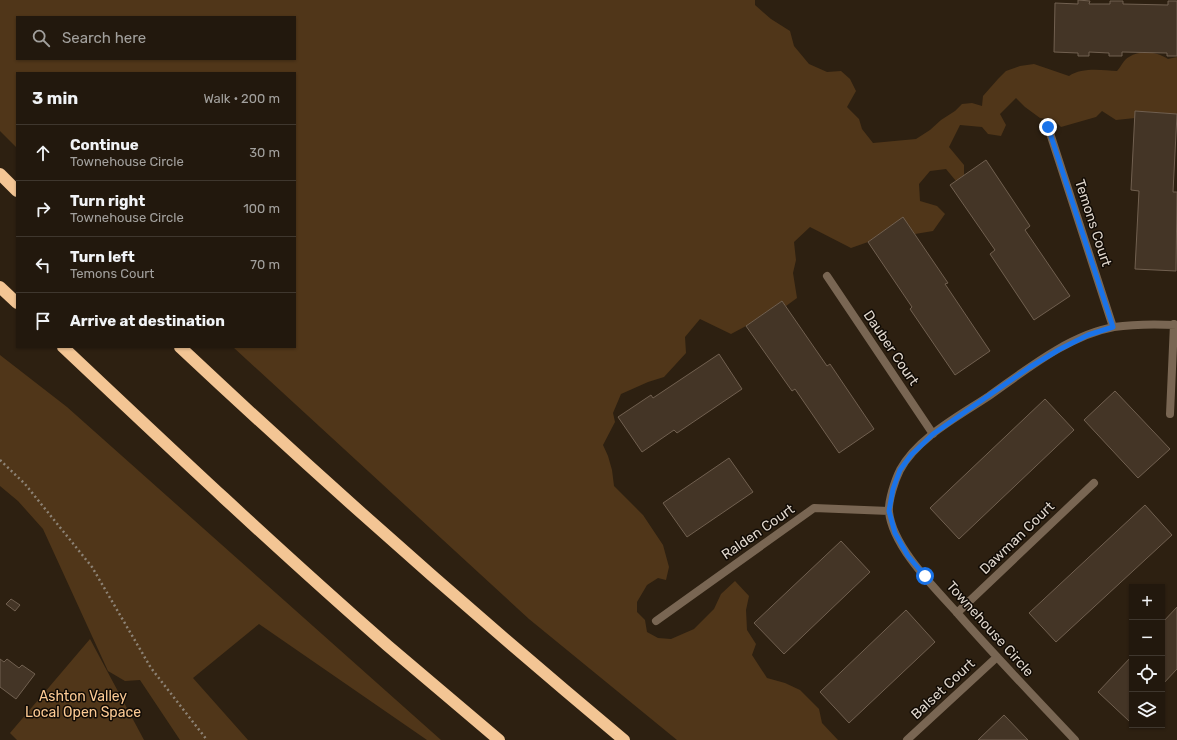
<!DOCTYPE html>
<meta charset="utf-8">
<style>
:root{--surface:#22180d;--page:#2a2116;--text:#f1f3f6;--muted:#a2a09d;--line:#3f372e}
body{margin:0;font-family:Rubik,sans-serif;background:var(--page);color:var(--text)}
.controls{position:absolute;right:12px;bottom:12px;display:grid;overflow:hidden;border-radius:0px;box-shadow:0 1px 3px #0004}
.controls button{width:36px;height:36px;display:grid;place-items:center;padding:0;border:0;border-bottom:1px solid var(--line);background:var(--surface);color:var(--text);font:20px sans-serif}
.stop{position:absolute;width:12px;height:12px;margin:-9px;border:3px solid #1a73e8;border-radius:50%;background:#fff}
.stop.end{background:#1a73e8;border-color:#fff;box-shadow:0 1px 4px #0008}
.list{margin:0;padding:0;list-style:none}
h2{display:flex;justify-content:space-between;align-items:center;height:52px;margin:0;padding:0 16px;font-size:17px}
h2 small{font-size:13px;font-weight:400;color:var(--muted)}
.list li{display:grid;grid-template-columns:26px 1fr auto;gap:12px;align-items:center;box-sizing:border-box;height:56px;padding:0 16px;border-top:1px solid var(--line)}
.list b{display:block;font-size:15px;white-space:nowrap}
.list p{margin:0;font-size:13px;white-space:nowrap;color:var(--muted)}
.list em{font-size:13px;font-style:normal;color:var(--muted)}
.icon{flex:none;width:22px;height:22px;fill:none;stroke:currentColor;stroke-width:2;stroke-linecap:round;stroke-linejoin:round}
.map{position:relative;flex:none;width:1177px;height:740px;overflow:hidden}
.search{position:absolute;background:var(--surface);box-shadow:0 1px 3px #0004;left:16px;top:16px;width:280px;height:44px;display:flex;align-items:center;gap:10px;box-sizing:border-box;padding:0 14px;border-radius:0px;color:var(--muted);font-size:15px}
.panel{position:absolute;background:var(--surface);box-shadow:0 1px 3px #0004;left:16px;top:72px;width:280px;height:276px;border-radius:0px}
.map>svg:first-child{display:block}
.green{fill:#503619;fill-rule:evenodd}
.building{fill:#443526;stroke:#716050}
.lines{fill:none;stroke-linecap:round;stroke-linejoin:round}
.path{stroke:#8d8376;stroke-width:2.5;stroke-dasharray:2 3;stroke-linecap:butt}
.minor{stroke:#796653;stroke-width:8}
.motorway{stroke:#f3c594;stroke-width:12}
.route{stroke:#1a73e8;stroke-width:5}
.labels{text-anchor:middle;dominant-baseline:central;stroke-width:3;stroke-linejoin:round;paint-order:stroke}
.street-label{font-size:14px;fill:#dfd6cc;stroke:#110b05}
.park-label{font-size:14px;fill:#fcca94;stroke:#110b05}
</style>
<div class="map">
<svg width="1177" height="740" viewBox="0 0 1177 740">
<rect width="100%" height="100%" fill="#2d2011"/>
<path class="green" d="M0,0H755V5L771,19L790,31L794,46L809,64L827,72L841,71L850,79L856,91L847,107L859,119L862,129L873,143L916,139L930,130L941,120L955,111L962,104L972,103L982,106L983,96L998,79L1006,71L1020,66L1034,64L1069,76C1082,67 1102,70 1117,71C1121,67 1124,59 1129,57C1141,49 1157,52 1168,59L1177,57V114L1135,111V118L1116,120L1102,111L1096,117L1061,127L1054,120L1040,118L1025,107L1016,98L1000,114L1006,125L1001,136L988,134L982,127L960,125L949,147L964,165V175L956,181L946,169L930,171L919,184L920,201L937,206L945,214L933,231L915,234L903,218L868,242L851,248L810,227L794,242L796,260L793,273L797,298L786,306L782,301L746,326L731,334L700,319L685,337L686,353L664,377L648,382L621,394L613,413L615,422L603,445L608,456L612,470L614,486L643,515L663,545L669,567L666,580L658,578L647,585L637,602V612L645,620L647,632L658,638L671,639L694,629L714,609L721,594L735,581L749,596L746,610L747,630L756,644L752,655L767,678L785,683L800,690L819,709L822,723L838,740H677L529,619L233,347H295V73H17V148L0,131ZM17,17H295V59H17Z
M0,355L67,407L441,740H427L259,624L193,678L248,740H180L140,680L125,681L108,671L43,529L18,501L0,486Z
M90,639L144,740H17L10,733Z"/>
<path class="building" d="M1078,0L1090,1L1089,4H1110V1H1123V4L1168,5V1H1177V56H1167V53L1122,52V56H1109V53L1089,52V56H1078V53L1054,52L1055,3L1078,4Z
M1135,111L1177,114L1173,192H1177L1176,271L1135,269L1139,191L1131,190Z
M986,160L1030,226L1025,230L1070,296L1034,320L990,254L995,250L950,185Z
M903,217L948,283L945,284L990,351L955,375L910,309L912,307L868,242Z
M782,301L827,366L830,364L874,429L839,453L795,389L792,391L746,326Z
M719,354L742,389L677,433L674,430L642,452L618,417L651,395L653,398Z
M1115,391L1170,449L1138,478L1084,420Z
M1045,399L1074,430L959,539L930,508Z
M729,458L753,492L687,537L663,503Z
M1145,505L1172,535L1056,642L1029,613Z
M841,541L870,572L784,654L754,623Z
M11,599L20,605L15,611L6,604Z
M1177,607V669L1162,685V623Z
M906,610L935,642L849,723L820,692Z
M1132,656V718L1129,721L1098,692Z
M0,659L4,662L7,659L19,668L22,665L35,674L16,699L0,687Z
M1004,715L1028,740H978Z"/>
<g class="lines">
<path class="path" d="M0,460L25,484L92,567L151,668L207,740"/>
<path class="minor" d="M1048,127L1113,327
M827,276L933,434
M1170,414L1174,324
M957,613L1094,483
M656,621L814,508L889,511
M907,740L997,657
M1075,740C1036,699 997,658 959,615C936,589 893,548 889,512C888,501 895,480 900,470C917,438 959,416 989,396C1026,370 1069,335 1114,327C1134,324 1156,324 1177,325"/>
<path class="motorway" d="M0,174L17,191
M0,287L17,303
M63,347C170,448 277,549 388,646C425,677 462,709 499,740
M180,347C324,482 472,613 624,740"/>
</g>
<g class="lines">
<path class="route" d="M925,576L908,556L895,533L889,511L893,489L900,470L911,455L933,434L1030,367L1060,349L1088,335L1113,327L1048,127"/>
</g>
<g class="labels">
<g class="street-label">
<text transform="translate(1093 223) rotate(72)">Temons Court</text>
<text transform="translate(891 348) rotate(56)">Dauber Court</text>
<text transform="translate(758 532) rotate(-35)">Ralden Court</text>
<text transform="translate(1017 538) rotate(-44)">Dawman Court</text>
<text transform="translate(990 629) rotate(48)">Townehouse Circle</text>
<text transform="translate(943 689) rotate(-43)">Balset Court</text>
</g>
<g class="park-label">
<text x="83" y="696">Ashton Valley<tspan x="83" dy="16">Local Open Space</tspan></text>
</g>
</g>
</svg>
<div class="controls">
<button>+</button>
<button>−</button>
<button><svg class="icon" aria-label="locate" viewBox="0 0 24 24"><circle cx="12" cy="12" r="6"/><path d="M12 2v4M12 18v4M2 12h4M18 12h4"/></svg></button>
<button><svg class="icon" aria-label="layers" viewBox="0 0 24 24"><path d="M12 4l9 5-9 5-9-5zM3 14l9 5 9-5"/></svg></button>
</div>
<div class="stop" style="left:925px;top:576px"></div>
<div class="stop end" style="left:1048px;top:127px"></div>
<div class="search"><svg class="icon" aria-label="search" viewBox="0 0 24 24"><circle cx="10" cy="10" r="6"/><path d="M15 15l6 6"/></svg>Search here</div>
<section class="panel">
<h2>3 min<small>Walk · 200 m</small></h2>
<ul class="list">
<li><svg class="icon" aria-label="ahead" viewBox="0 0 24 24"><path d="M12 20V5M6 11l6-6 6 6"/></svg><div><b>Continue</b><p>Townehouse Circle</p></div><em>30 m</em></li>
<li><svg class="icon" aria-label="right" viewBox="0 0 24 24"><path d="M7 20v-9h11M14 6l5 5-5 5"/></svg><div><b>Turn right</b><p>Townehouse Circle</p></div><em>100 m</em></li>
<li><svg class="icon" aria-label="left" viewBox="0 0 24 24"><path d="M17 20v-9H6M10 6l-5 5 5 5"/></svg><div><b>Turn left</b><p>Temons Court</p></div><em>70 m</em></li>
<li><svg class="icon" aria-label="arrive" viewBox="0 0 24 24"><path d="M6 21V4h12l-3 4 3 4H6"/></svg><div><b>Arrive at destination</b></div></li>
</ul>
</section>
</div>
